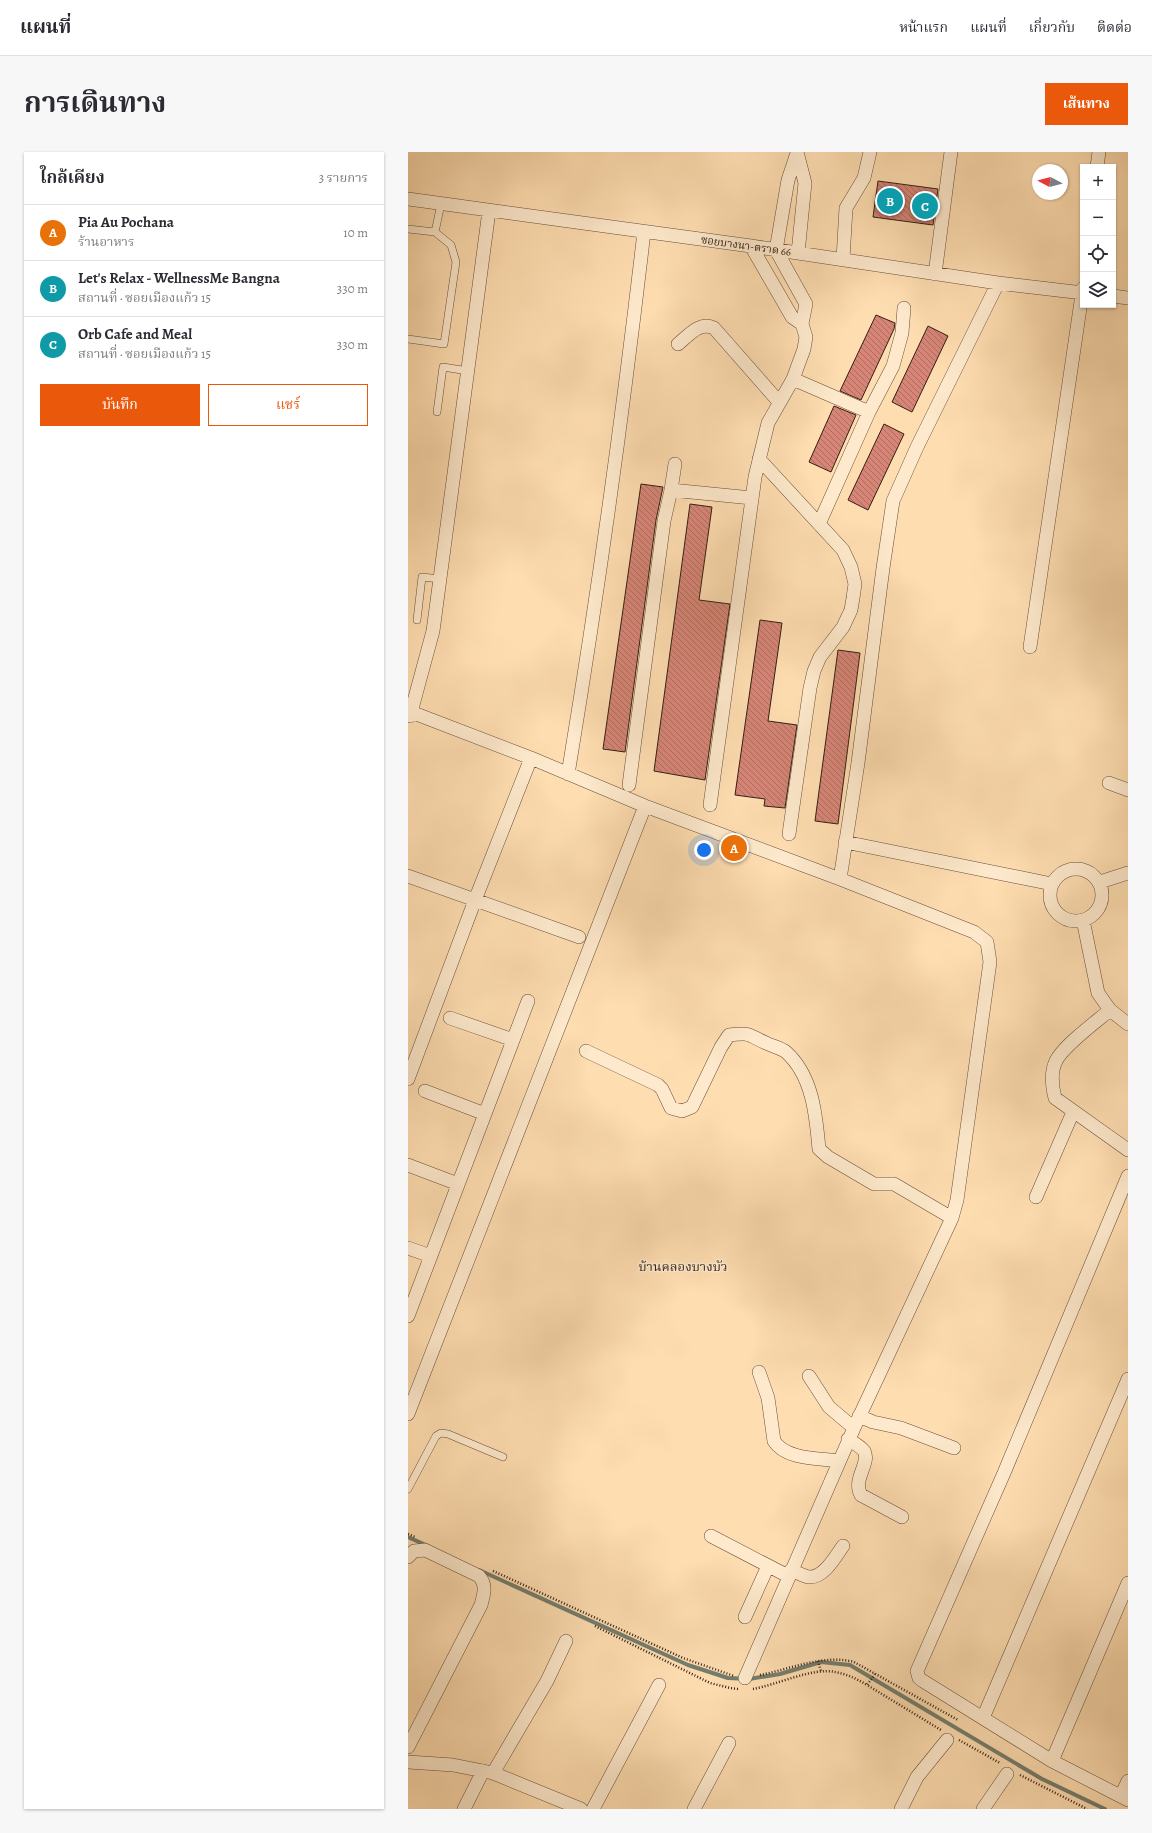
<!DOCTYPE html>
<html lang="th">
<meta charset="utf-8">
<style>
:root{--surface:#fff;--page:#f7f7f7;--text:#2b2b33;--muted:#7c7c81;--line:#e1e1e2;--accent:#ea580c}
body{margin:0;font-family:Alegreya,"Noto Serif Thai",serif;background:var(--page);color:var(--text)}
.controls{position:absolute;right:12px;top:12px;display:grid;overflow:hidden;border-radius:0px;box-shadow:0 1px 3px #0004}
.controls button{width:36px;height:36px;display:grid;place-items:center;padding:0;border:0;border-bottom:1px solid var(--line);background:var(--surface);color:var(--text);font:20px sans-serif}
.compass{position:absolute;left:624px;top:12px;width:36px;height:36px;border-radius:50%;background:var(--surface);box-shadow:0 1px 3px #0004;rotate:277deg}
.you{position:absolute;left:296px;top:698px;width:14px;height:14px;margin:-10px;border:3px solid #fff;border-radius:50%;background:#1a73e8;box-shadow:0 0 0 6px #1a73e833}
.badge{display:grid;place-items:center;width:26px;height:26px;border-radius:50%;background:var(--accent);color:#fff;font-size:13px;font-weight:700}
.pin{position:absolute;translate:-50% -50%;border:2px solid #fff;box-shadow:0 1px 4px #0006}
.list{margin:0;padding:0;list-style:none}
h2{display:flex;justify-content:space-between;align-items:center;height:52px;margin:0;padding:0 16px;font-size:17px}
h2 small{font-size:13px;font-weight:400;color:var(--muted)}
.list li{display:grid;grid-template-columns:26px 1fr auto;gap:12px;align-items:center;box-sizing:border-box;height:56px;padding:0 16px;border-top:1px solid var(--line)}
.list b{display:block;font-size:15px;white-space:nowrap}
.list p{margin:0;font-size:13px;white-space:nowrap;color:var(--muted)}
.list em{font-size:13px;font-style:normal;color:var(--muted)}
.actions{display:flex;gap:8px;padding:12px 16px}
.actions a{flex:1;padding:9px 0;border:1px solid var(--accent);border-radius:0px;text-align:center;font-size:14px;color:var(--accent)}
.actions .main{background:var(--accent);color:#fff}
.icon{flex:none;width:22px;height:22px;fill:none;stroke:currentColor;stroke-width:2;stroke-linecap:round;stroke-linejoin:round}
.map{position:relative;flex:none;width:720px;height:1657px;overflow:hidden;border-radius:0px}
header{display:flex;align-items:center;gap:24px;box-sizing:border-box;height:56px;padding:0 20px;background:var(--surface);border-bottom:1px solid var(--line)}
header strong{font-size:19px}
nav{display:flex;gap:22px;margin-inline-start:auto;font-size:14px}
.intro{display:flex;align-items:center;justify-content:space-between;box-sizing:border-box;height:96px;padding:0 24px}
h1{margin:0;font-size:28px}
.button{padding:10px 18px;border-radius:0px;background:var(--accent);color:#fff;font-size:14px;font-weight:700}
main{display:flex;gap:24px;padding:0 24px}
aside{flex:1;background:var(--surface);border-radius:0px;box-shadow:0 1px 3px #0004}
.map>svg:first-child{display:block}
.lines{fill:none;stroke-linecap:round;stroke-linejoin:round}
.stream{stroke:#747d6d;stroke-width:4}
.building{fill:url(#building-back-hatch);stroke:#331e14}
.service-casing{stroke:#664e3b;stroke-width:8}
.minor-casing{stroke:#664e3b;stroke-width:14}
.path{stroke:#331e14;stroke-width:2.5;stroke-dasharray:1 2;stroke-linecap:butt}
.service{stroke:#fee9cc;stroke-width:7}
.minor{stroke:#fee9cc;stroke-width:13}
.labels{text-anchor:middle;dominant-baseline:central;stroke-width:3;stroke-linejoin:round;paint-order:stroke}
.street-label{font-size:11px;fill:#331e14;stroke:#fee9cc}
.quarter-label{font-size:13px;fill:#331e14;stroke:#fee9cc}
</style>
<header>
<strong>แผนที่</strong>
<nav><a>หน้าแรก</a><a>แผนที่</a><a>เกี่ยวกับ</a><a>ติดต่อ</a></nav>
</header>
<div class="intro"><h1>การเดินทาง</h1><a class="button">เส้นทาง</a></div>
<main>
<aside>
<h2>ใกล้เคียง<small>3 รายการ</small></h2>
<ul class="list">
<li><span class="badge" style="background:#e8710a">A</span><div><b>Pia Au Pochana</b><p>ร้านอาหาร</p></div><em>10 m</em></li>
<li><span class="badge" style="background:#0f9aa8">B</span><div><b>Let's Relax - WellnessMe Bangna</b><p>สถานที่ · ซอยเมืองแก้ว 15</p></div><em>330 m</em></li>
<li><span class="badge" style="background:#0f9aa8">C</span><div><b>Orb Cafe and Meal</b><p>สถานที่ · ซอยเมืองแก้ว 15</p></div><em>330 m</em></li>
</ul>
<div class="actions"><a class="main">บันทึก</a><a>แชร์</a></div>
</aside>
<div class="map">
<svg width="720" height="1657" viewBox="0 0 720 1657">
<defs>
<pattern id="building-back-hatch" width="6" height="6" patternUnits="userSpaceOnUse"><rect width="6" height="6" fill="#d68576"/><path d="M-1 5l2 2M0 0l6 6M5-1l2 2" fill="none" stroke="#ae6c60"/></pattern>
</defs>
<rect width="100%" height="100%" fill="#feddb0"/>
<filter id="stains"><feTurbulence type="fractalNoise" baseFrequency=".005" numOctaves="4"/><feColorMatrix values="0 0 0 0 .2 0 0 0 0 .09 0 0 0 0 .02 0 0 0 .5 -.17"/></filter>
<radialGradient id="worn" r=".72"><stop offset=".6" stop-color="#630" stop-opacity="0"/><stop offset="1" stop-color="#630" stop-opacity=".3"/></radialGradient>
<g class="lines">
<path class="stream" d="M0,1385L20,1394
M71,1418L280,1513L320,1526L341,1527L372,1522L413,1510L442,1513L634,1627L697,1657"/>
</g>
<path class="building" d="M470,29L530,37L525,73L465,65Z
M468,163L487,171L486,177L453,248L432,239Z
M520,174L540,184L504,260L484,250Z
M426,254L448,263L423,320L401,310Z
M476,272L496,282L460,358L440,348Z
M233,332L255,335L248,368L217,600L195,597Z
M282,352L304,355L291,448L322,452L297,628L246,619Z
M352,468L374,471L360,569L389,573L377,656L356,654L357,647L327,643Z
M430,498L452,501L430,672L407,669Z"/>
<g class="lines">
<g class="service-casing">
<path id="service" d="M0,77L27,80
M0,187L36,192L48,110L43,93L27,80L33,52
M29,260L35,215L60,219
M9,468L14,425L32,427
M0,1337L28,1284L33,1281L40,1282L95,1305"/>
</g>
<g class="minor-casing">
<path id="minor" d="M389,0L397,31L390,101
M689,15L691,0
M0,47L343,94L590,131L675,141
M343,94L384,165L394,172
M435,107L438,56L456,26L462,0
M527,122L543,0
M705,144L720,146
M270,192C281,183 292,169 306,176L371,250
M385,227L461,260
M351,307L435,398L443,415L447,432L445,446L443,458L435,475L412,505L406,519L402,536L381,682
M263,338L267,312
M411,372L461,260L485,214L494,181L496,156
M622,495L675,136
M0,555L3,560L123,606L237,654L432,727L566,780L579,790L582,810L549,1048L544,1066L446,1276L337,1526
M2,564L25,479L81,59
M160,622C190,442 215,261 236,80
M701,631L720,638
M221,633L256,369L263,338L344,346
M302,653L347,325L360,271L385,227L396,197L398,185L394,172L398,152L368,98L380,28L389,1
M437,690L644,732
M642 743a26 26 0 1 1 52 0a26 26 0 1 1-52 0Z
M0,724L171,785
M432,727L450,611L475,416L485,349L509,295L590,131
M692,730L720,721
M675,768L690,841L702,858L720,872
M702,858C688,870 655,894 648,909C642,921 644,934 647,946L720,998
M42,866L105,888
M178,899L250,933L254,937L263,956L274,959L284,955L313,895L321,883C342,880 340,883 358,891C364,894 373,896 378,900C405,924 408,964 411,997L420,1005L466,1032H486L544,1066
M0,927L67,748L123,606
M17,939L77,962
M0,1013L50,1032
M720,1024L596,1321L509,1519L511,1526L515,1529L644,1609L720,1648
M628,1045L665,960
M0,1096L23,1104
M0,1164L120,849
M351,1220L360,1246L366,1289C378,1308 411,1306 431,1309
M401,1224L421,1255L446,1276
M0,1262L237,654
M451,1264L465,1270L493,1276L546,1296
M440,1287C446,1291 452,1294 456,1299C463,1311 444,1327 453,1343L494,1365
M303,1384L380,1424
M0,1405L6,1399L17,1398L71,1424C79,1433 76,1442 73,1453L0,1595
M383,1418C389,1420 395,1424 401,1425C416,1426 427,1405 435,1394
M337,1465L360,1414
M575,1566L720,1227
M644,1609L720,1431
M0,1610L45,1613L85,1621L173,1657
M85,1621L139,1529L158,1489
M713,1644L720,1629
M56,1657L75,1619
M185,1657L251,1533
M286,1657L321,1591
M493,1657L509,1625L539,1588
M575,1657L599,1622"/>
</g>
<path class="path" d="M0,1382L7,1385
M85,1419L275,1506L326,1524
M187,1474L302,1531L322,1536L330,1537
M410,1509L413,1519
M467,1522L459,1533L533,1578
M352,1523C383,1517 415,1502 446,1510L550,1568
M345,1537C368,1533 406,1515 427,1520C439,1522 449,1527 459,1533
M551,1588L592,1611
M612,1623L679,1657"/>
<use href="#service" class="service"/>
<use href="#minor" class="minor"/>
</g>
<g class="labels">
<g class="street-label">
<text transform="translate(338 94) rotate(8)">ซอยบางนา-ตราด 66</text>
</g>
<g class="quarter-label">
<text x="275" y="1114">บ้านคลองบางบัว</text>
</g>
</g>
<rect width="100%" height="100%" filter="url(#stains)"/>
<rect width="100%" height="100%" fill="url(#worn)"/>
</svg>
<div class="controls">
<button>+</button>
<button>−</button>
<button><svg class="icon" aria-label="locate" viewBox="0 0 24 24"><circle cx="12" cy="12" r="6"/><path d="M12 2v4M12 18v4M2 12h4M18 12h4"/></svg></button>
<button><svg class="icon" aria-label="layers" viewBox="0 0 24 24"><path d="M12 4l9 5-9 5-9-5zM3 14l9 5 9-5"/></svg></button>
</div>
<svg class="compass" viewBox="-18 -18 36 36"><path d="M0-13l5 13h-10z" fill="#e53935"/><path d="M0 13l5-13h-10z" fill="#7c7c81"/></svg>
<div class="you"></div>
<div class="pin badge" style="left:326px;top:696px;background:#e8710a">A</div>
<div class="pin badge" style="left:482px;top:49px;background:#0f9aa8">B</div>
<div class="pin badge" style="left:517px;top:54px;background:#0f9aa8">C</div>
</div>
</main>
